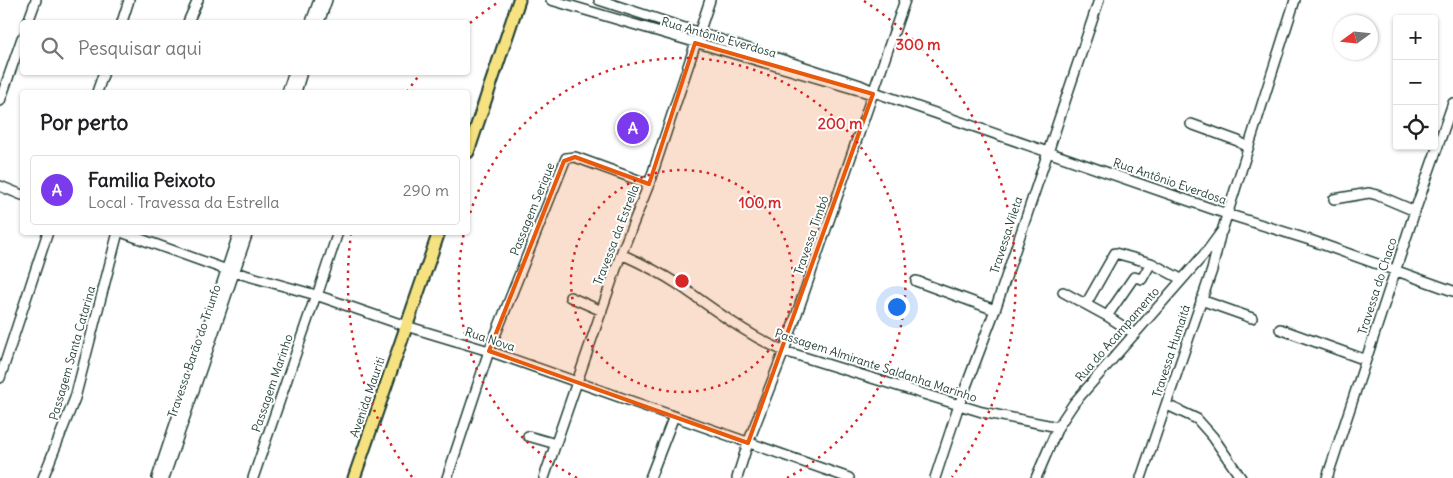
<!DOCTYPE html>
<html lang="pt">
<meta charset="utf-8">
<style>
:root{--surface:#fff;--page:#f6f6f6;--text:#202124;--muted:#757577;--line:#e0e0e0;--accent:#7c3aed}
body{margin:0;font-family:Delius,sans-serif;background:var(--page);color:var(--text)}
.controls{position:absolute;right:15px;top:15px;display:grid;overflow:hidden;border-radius:5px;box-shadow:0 1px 4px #0004}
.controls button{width:45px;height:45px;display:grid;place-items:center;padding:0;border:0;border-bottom:1px solid var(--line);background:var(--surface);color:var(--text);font:25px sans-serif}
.compass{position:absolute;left:1333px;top:15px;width:45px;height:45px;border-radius:50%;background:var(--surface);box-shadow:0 1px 4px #0004;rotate:255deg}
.you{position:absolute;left:896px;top:306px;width:18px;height:18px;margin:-12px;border:4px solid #fff;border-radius:50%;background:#1a73e8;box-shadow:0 0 0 8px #1a73e833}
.badge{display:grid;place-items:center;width:32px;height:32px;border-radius:50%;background:var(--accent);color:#fff;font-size:16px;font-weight:700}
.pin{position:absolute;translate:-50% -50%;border:2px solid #fff;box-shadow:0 1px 5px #0006}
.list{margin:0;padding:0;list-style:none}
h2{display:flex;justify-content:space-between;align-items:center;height:65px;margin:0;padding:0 20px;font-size:21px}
h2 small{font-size:16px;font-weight:400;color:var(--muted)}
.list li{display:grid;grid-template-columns:32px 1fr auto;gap:15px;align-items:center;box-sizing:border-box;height:70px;margin:0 10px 10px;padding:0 10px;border:1px solid var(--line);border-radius:5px}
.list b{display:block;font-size:19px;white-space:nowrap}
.list p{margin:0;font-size:16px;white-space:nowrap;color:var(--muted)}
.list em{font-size:16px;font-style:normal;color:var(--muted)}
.icon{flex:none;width:28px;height:28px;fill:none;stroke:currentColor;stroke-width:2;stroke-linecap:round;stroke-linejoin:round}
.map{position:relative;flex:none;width:1453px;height:478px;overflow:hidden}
.search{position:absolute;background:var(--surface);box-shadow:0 1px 4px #0004;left:20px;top:20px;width:450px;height:55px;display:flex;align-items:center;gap:12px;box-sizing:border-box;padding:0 18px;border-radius:5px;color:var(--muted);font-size:19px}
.panel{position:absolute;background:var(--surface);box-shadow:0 1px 4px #0004;left:20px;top:90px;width:450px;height:145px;border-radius:5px}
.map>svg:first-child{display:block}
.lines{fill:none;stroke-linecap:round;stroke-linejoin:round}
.minor-casing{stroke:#1f3d34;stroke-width:12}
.major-casing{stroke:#1f3d34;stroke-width:15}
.minor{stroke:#fff;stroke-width:9}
.major{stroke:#f7e281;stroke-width:11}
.marked{fill:#e8590c;fill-opacity:0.2;stroke:#e8590c;stroke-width:4;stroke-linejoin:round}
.ring{fill:none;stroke:#d62828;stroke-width:2.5;stroke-dasharray:2.5 5}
.labels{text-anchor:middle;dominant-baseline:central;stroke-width:4;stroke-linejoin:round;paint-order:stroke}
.street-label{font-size:12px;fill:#1f3d34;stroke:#fff}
.centre{fill:#d62828;stroke:#fff;stroke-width:2.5}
.ring-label{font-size:15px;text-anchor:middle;font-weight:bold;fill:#d62828;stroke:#fff;stroke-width:4;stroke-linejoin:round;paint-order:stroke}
</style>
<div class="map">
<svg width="1453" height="478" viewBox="0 0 1453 478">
<rect width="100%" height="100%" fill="#fff"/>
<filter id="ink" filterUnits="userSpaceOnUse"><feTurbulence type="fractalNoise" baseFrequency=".02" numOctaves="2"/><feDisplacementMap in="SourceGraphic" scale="10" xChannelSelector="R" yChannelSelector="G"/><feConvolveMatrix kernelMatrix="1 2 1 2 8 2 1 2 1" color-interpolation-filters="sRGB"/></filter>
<g filter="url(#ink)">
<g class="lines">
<g class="minor-casing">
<path id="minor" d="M551,0L872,94
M599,0L860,85L880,94L1227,214L1310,240L1453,291
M28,22L36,0
M122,22L129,0
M188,22L198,0
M311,22L319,0
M319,22L327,0
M97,92L104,72
M287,92L294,72
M296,92L302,72
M0,101L22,38
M1191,124L1238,141L1248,148
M0,186L22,195
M1334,199L1369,193L1377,195L1415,211
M121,232L227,270L316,295L406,326L489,351L849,478
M621,254C641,263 661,273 679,285C714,309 745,334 784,351L982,412L1058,427
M916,281L995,310
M1063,292L1107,316L1135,334
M317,296L338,232
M570,297L602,311
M1201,300L1252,318
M1086,304L1115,253L1151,263L1181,279
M1107,316L1134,277L1142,279L1151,263
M1280,329L1366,360
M0,378L48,232
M1167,405L1197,419L1213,437L1241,478
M528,436L556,444
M43,478L75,398L118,232
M157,478L239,232
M164,478L248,232
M253,478L316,295
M447,478L489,351L566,158L575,157L649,184
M544,478L621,254L649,184L710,0
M650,478L674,416
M737,478L748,443L784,351L905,0
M935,478L959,405L995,310L1099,0
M1036,478L1058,427L1074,403L1208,250L1222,231L1295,0
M1141,478L1212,270L1220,236
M1327,478L1415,211L1453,103"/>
</g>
<g class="major-casing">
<path id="major" d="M468,152L519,0
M354,478L439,232"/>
</g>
<use href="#minor" class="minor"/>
<use href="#major" class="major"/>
</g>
</g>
<path class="marked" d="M695,43L873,94L748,443L489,351L564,161L575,157L649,184Z"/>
<g class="ring">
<circle cx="682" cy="281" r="111"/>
<path d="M577 478A223 223 0 0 1 464 233M468 220A223 223 0 1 1 787 478"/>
<path d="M412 477A334 334 0 0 1 351 235M407 92A334 334 0 0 1 421 73M470 23A334 334 0 0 1 500 1M864 1A334 334 0 0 1 952 477"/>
</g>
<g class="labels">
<g class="street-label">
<text transform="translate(719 37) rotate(16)">Rua Antônio Everdosa</text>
<text transform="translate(1170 181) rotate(19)">Rua Antônio Everdosa</text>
<text transform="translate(532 209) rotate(-68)">Passagem Serique</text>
<text transform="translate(616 235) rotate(-69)">Travessa da Estrella</text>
<text transform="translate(811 235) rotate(-71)">Travessa Timbó</text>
<text transform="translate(1006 235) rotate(-72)">Travessa Vileta</text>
<text transform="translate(1377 286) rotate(-72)">Travessa do Chaco</text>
<text transform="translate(1117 334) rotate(-49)">Rua do Acampamento</text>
<text transform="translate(490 339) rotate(18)">Rua Nova</text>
<text transform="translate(194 351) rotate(-71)">Travessa Barão do Triunfo</text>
<text transform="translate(1171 351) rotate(-72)">Travessa Humaitá</text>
<text transform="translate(72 353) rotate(-74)">Passagem Santa Catarina</text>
<text transform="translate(876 365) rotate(18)">Passagem Almirante Saldanha Marinho</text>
<text transform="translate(272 383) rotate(-71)">Passagem Marinho</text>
<text transform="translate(367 397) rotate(-71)">Avenida Mauriti</text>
</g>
</g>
<circle cx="682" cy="281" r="8" class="centre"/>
<g class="ring-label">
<text x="918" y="50">300 m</text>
<text x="840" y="129">200 m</text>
<text x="760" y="208">100 m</text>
</g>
</svg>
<div class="controls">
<button>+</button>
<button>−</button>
<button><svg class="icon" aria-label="locate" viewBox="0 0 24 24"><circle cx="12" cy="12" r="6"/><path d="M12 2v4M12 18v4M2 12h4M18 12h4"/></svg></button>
</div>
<svg class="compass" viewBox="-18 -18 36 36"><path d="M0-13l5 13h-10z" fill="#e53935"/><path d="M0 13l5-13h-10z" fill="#757577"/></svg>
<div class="you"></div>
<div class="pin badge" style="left:633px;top:128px">A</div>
<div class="search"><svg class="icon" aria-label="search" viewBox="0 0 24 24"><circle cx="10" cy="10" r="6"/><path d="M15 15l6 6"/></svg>Pesquisar aqui</div>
<section class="panel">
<h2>Por perto<small></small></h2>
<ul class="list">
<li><span class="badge">A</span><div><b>Familia Peixoto</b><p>Local · Travessa da Estrella</p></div><em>290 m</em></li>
</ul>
</section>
</div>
